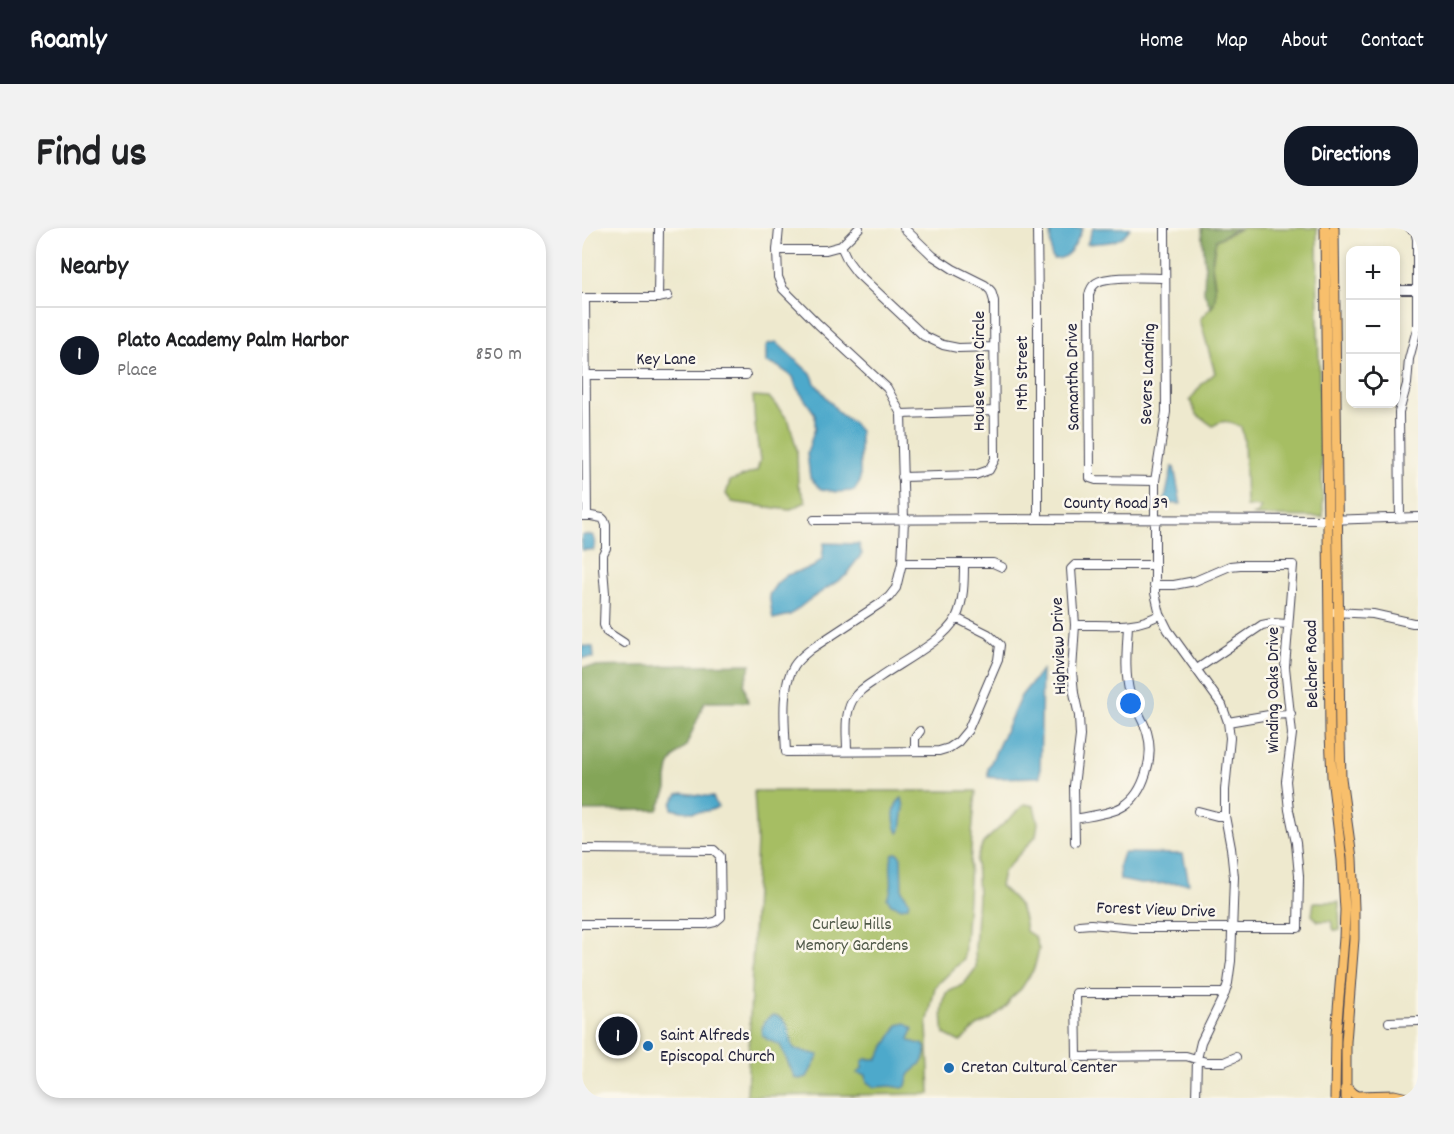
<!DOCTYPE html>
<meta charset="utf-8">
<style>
:root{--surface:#fff;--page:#f2f2f2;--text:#202124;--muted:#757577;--line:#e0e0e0;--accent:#111827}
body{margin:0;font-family:Dekko,sans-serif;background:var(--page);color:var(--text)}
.controls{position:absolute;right:18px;top:18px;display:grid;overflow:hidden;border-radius:12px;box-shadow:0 3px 9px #0003}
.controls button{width:54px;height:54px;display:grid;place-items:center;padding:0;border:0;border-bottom:2px solid var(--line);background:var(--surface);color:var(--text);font:30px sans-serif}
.you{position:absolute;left:549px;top:476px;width:21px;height:21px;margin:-15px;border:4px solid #fff;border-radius:50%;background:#1a73e8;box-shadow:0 0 0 9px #1a73e833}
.badge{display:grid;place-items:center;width:39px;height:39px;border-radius:50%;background:var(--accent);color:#fff;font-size:20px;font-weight:700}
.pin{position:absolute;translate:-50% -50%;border:3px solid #fff;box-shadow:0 2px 6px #0006}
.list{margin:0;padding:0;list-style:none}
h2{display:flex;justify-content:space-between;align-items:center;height:78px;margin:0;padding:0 24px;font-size:26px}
h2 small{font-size:20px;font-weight:400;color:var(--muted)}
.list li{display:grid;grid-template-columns:39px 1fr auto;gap:18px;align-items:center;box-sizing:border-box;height:96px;padding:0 24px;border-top:2px solid var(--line)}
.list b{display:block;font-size:22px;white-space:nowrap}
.list p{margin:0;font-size:20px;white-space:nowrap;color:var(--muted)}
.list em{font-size:20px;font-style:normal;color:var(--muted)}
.icon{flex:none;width:33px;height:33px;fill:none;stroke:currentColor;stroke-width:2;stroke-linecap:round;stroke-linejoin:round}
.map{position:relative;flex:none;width:836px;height:870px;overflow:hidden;border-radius:24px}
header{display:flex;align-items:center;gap:36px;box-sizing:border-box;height:84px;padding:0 30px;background:var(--accent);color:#fff}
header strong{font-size:28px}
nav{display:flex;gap:33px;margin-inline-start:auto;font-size:21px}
.intro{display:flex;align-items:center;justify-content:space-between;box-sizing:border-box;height:144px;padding:0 36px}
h1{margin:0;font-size:42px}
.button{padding:15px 27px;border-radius:24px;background:var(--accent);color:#fff;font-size:21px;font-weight:700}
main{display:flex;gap:36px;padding:0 36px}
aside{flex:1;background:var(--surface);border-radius:24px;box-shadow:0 3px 9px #0003}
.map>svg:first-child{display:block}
.green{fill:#a6be63;stroke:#64704f;stroke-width:1.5}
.forest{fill:#84a559;stroke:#53644a;stroke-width:1.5}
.water{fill:#4da9cb;stroke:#386683;stroke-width:1.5}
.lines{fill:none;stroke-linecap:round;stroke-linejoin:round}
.minor-casing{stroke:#414051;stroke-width:10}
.major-casing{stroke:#414051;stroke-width:11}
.minor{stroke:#fff;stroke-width:8}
.major{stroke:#f8bf6c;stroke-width:9}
.poi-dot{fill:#1f6fb2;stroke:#fbf7ec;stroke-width:2}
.labels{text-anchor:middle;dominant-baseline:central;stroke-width:5;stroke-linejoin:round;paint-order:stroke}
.street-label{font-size:18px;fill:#22223b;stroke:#fbf7ec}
.park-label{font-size:18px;fill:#505949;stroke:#fbf7ec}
.poi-label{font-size:18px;fill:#22223b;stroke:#fbf7ec;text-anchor:start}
</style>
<header>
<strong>Roamly</strong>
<nav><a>Home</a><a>Map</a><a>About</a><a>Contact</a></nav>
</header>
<div class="intro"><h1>Find us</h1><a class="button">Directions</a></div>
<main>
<aside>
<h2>Nearby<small></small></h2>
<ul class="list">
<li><span class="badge">1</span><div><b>Plato Academy Palm Harbor</b><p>Place</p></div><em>850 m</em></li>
</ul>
</aside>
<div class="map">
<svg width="836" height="870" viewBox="0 0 836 870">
<rect width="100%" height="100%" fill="#fbf7ec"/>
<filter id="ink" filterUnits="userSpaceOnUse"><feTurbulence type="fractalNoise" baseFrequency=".0167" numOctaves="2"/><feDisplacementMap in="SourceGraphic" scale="12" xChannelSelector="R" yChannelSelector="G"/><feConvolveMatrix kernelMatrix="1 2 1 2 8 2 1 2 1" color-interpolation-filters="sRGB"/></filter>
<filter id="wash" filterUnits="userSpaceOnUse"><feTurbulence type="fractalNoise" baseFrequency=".008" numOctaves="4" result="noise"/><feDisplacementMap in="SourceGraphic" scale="24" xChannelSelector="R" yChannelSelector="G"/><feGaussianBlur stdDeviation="1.35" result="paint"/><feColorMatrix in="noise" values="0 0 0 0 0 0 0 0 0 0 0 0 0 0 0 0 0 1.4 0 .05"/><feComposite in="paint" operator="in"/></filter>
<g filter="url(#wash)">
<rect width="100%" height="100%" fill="#eee9ce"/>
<path class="green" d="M660,0H735L736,96L741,289L673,288L669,287H675L679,279L664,278L662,211L659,199C648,193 641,191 631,198L614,186L608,172L620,156L633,145L618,91L632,76L633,56L630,37L634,12Z
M171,168L187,169L207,193L215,222L216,256L224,274L207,282L150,274L144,266L148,253L175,243L178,233L173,197Z
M172,563H394L390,606L382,731L353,759L345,797L348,866L165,868L175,611Z
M443,576L452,578L456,595L454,608L421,644L418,658C436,674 441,678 444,703L453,709L457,721L452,741L439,761L428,771L425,778L409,791L395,798L378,814L362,806C360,791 359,779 364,765L382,756L394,740L393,722L396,667L394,632L401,615Z
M732,674H757L758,702H752L749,693H736L730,687Z"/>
<path class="forest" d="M620,0H660L650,3L634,12C632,20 630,28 630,37C630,50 638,69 629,80L622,64L623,37Z
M169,436L162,456L166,474H123L104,518L92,530L87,539L85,550V561L76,582L0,583V439Z"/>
<path class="water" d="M468,0H501C494,13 489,32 471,31L469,26Z
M511,0H548C537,17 524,14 505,16Z
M194,114L230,147L233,155L258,186L270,194L278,203V254L272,263L255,264L239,261L228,250L225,225L233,200V186L214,159L211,149L195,138L184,135V118L186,116Z
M590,239H592L599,276L582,275Z
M0,307H10C14,311 14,317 12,322H0Z
M242,315L277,316L280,326L268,341L265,347L227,372L208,387L191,391L187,367L195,355L205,347L231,339L240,331Z
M0,418L11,419L12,430H0Z
M460,442L458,549L415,550L406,549V541L439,468Z
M101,565L131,569L136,579C123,586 104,585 90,581C89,575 92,571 96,566Z
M320,570L322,579L319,602L316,605C311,594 309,577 320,570Z
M314,625H316L319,629L320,663L327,673L326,678L320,680L309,676L305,670C315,657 304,640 311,626Z
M541,625L601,626L607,655L558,656L538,652L537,637Z
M191,787C209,789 206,809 212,821L237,827L225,849L218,851L213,850L198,817L184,811V809L180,808C178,799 182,791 191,787Z
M324,795L331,801L327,811L328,813L335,815L341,816C348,824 342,833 335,839C333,843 331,842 328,846C325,850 325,854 324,858L321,860L309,858L292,859L285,854L284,847L275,845L280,841V834L283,831H295L313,802L316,797Z"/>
</g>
<g filter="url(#ink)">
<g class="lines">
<g class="minor-casing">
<path id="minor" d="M197,0L195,22L196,49L201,61L236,96L305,160L319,186L322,292L320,335L314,360L307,369L299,375L229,421C223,426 216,431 212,438C198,460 203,498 204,524L357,523L367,520L376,514L386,502L416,432L418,417L406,406L374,390
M455,0L456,78V291
M583,0L584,184L573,253V365L578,386L586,402L640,477L646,494L648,510L643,562V588L649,620L652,649L649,733L646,755L643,765L619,814L615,831L614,870
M259,18L266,33L275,45L342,108L361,117L376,120L412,119
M259,18L277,0
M195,22H244L259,18
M814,62H835
M0,70H76L86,68
M3,70L5,288
M76,70L77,0
M4,147H164
M319,186L413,183
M320,249L393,247L407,242L413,231L412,73L409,63L403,57L371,41L351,28L322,0
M573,253L514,252L508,250L507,67C508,62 510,58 514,55C525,47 567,50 583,50
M0,288H9L20,290L22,292L24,297V320L21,326V340L23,365L22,397L25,404L42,415
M818,290L817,184L825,156L827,131L835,101V11L833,3L828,0
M232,292L456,291L746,292L836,289
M320,335H411L420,339
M752,384L791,386L831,395H836
M493,397C520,396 555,402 578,386
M615,441L680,397L690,395L706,396
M646,494L687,487L709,486
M265,523C265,507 262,488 270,473C276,462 288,456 298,449C319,434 362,413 374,390C382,373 382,353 382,335
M333,523V510L338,503
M616,583L635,588H643
M493,591C528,584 552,585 564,545C568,532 569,517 565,504C561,491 552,479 548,466C542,444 545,419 546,397
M493,614L492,558L498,508L497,488L492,465L490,443L493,397L489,341L493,337H572
M0,621L132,622L138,628L139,689L133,694L124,696H0
M497,697L509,696L552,700H716L717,648L714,615L707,582L704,553L710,506L703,439L711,337H658L648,338L613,353L592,357H572
M643,765H494L495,829L604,828L624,834H642L654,829
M807,794L836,793"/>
</g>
<g class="major-casing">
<path id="major" d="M743,0L748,506L750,549L760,632L763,682L762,710L754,806L753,870
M752,0L758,513L759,550L770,630L772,680V711L764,814V870
M763,861L764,859L770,865L775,868L812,867L825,870"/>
</g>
<use href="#minor" class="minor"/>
<use href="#major" class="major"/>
</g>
</g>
<g class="poi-dot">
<circle cx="66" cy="818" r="6"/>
<circle cx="367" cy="840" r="6"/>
</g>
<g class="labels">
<g class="street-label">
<text x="84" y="132">Key Lane</text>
<text transform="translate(398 143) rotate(-90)">House Wren Circle</text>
<text transform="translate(441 145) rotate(-90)">19th Street</text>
<text transform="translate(567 146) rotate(-88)">Severs Landing</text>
<text transform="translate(492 149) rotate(-91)">Samantha Drive</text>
<text x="534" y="276">County Road 39</text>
<text transform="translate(478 418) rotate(-92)">Highview Drive</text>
<text transform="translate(731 436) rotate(-91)">Belcher Road</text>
<text transform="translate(692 462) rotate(-90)">Winding Oaks Drive</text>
<text transform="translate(574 683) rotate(2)">Forest View Drive</text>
</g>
<g class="park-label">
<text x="270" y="697">Curlew Hills<tspan x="270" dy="21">Memory Gardens</tspan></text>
</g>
<g class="poi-label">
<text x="78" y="808">Saint Alfreds<tspan x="78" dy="21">Episcopal Church</tspan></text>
<text x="379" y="840">Cretan Cultural Center</text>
</g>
</g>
</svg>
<div class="controls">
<button>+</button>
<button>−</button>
<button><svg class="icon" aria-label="locate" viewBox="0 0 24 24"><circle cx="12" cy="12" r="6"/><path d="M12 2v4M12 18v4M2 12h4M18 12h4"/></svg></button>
</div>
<div class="you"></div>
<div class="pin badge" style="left:36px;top:808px">1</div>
</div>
</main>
